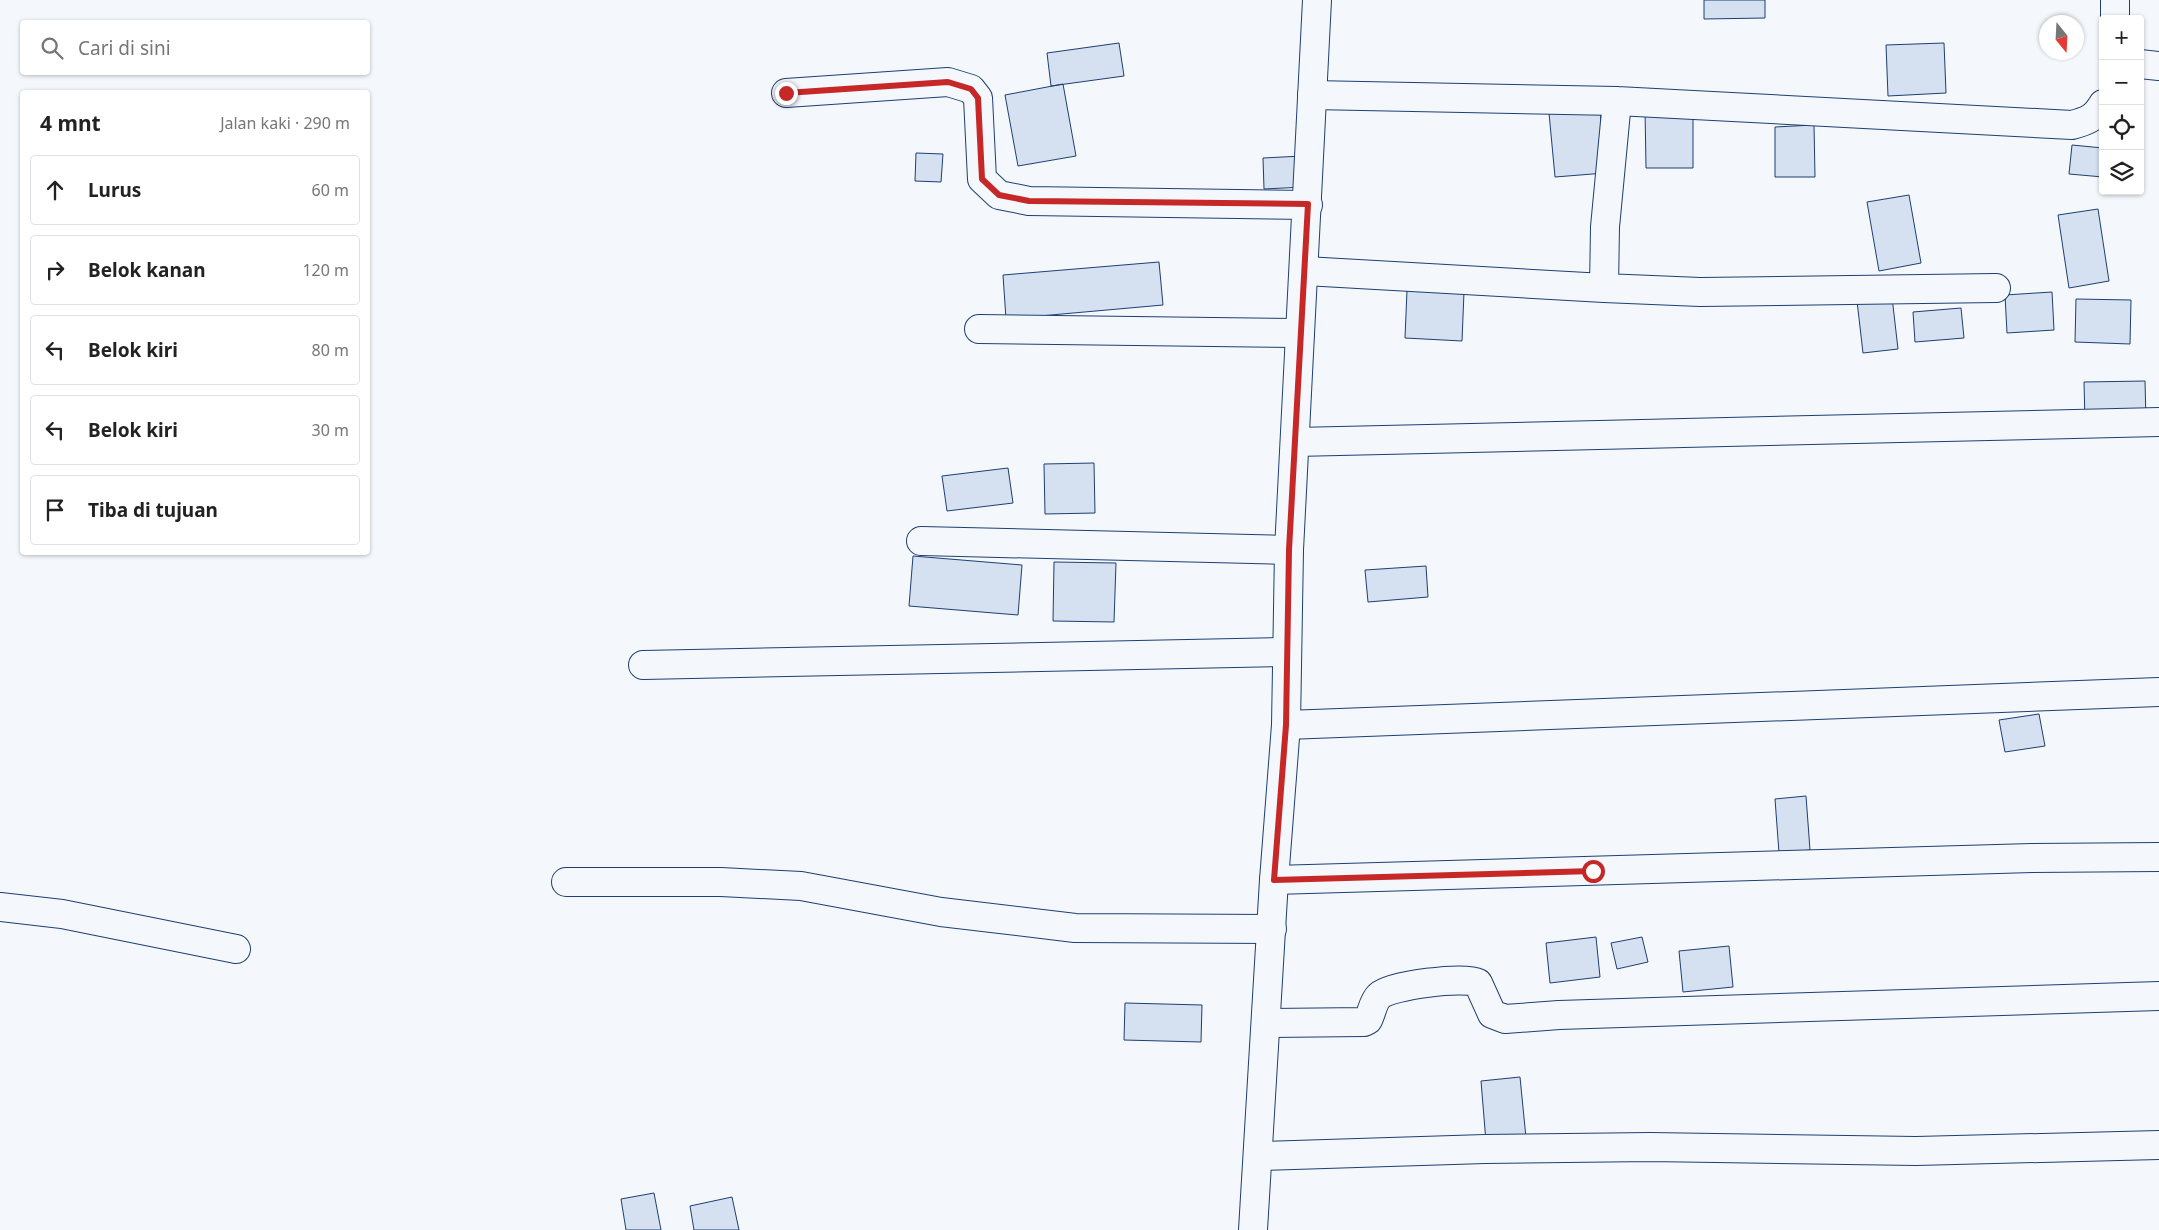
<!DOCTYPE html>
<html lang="id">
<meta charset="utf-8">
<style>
:root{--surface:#fff;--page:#f2f2f2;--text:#222;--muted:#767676;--line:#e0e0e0}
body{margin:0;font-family:"Noto Sans",sans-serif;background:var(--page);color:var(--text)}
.controls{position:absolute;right:15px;top:15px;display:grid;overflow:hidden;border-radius:5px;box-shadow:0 1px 4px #0004}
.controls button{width:45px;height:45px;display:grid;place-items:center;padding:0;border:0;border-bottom:1px solid var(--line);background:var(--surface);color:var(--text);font:25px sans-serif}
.compass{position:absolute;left:2039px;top:15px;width:45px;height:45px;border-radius:50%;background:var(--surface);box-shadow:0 1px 4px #0004;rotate:162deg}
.stop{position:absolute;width:15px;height:15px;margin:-11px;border:4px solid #c62828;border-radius:50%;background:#fff}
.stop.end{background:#c62828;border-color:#fff;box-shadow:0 1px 5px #0008}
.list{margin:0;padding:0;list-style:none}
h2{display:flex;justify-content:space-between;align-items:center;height:65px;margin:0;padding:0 20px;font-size:21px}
h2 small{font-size:16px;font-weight:400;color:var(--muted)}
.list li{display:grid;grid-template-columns:32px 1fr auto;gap:15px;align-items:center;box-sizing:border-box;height:70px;margin:0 10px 10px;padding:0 10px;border:1px solid var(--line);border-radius:5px}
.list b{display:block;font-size:19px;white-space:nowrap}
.list em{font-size:16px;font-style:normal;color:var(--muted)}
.icon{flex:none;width:28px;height:28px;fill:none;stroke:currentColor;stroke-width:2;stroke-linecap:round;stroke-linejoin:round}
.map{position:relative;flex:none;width:2159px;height:1230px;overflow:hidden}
.search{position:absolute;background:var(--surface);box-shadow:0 1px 4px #0004;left:20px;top:20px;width:350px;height:55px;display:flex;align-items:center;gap:12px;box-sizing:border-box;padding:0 18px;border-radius:5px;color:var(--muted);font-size:19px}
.panel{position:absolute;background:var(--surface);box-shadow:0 1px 4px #0004;left:20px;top:90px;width:350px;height:465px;border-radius:5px}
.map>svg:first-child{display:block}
.building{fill:#d5e0f0;stroke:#1d3f73}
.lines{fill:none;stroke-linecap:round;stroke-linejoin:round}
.minor-casing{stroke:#1d3f73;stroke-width:30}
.major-casing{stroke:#1d3f73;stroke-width:30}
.minor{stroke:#f4f7fb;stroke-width:28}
.major{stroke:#f4f7fb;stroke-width:28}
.route{stroke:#c62828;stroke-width:6}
</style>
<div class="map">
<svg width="2159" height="1230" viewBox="0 0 2159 1230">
<rect width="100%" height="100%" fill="#f4f7fb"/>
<path class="building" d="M1704,0H1765V18L1704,19Z
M1119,43L1124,76L1051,86L1047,53Z
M1944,43L1946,93L1888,96L1886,45Z
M1063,84L1076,156L1018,166L1005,95Z
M1600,109L1605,173L1555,177L1549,113Z
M1645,109H1693V168H1646Z
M1814,125L1815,177H1775V127Z
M2072,145L2103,148V177L2069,174Z
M916,153L943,154L941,182L915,181Z
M1302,156L1304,187L1264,189L1263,158Z
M1909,195L1921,263L1879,271L1867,202Z
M2098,209L2109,281L2069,288L2058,215Z
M1159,262L1163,305L1006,319L1003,275Z
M1407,290L1464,292L1462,341L1405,338Z
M2052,292L2054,330L2007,333L2005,295Z
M1892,297L1898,349L1863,353L1857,301Z
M2076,299L2131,300L2130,344L2075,342Z
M1961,308L1964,338L1915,342L1913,312Z
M2145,381L2146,420L2085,421L2084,382Z
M1094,463L1095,513L1045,514L1044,464Z
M1008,468L1013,503L947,511L942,476Z
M913,556L1022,565L1018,615L909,606Z
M1054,562L1116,563L1114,622L1053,621Z
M1426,566L1428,597L1368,602L1365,570Z
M2039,714L2045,746L2005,752L1999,720Z
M1806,796L1810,850L1779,853L1775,799Z
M1596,937L1600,977L1550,983L1546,943Z
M1642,937L1648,962L1617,969L1611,943Z
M1729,946L1733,987L1683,992L1679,951Z
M1125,1003L1202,1005L1201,1042L1124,1040Z
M1520,1077L1526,1138L1486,1142L1481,1081Z
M654,1193L661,1230H626L621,1199Z
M732,1197L739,1230H694L690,1206Z"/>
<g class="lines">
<g class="minor-casing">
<path id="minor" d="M2115,19V0
M2140,64L2159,66
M786,93L948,82L971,89L978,98L982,179L999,195L1029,201L1308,205
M1312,95L1617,101L2072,125C2087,121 2095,118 2103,104
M1617,101L1605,227L1604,288L1700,292L1996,288
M1305,271L1604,288
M979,329L1300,333
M1295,442L2159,422
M921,541L1289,550
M643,665L1286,652
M1286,725L2159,692
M1274,880L2032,858L2159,857
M566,882H721L801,886L941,912L1075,928L1272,929
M0,907L62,914L236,949
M1267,1023L1364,1022L1368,1020C1372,1012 1373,1002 1379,996C1391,985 1464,976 1478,983L1492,1014L1505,1019L1559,1015L2159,996
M1259,1156L1485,1149L1650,1147L1916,1151L2159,1145"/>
</g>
<g class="major-casing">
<path id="major" d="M1253,1230L1274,880L1286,725L1289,550L1317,0"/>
</g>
<use href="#minor" class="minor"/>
<use href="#major" class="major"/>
</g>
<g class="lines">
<path class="route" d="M786,93L948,82L971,89L978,98L982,179L999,195L1029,201L1308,204L1289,550L1286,725L1274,880L1593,871"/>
</g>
</svg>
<div class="controls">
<button>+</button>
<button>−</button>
<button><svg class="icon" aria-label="locate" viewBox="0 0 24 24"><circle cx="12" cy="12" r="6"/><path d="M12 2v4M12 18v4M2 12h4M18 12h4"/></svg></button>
<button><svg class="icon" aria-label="layers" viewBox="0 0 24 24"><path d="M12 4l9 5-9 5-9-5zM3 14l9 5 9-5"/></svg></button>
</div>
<svg class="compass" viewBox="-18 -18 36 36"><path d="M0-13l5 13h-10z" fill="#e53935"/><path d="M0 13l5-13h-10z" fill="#767676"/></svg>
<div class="stop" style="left:1593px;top:871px"></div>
<div class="stop end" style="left:786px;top:93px"></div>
<div class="search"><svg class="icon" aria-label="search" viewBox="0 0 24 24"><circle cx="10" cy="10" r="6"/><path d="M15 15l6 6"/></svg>Cari di sini</div>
<section class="panel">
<h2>4 mnt<small>Jalan kaki · 290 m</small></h2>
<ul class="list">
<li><svg class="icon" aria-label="ahead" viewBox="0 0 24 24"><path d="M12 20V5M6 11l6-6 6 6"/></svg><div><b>Lurus</b></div><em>60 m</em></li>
<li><svg class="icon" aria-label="right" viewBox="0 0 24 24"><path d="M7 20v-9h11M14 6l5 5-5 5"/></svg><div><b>Belok kanan</b></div><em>120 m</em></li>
<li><svg class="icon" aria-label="left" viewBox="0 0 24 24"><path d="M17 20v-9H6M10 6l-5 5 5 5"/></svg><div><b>Belok kiri</b></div><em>80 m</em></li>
<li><svg class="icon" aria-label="left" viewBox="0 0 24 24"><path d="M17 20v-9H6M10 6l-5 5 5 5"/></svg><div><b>Belok kiri</b></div><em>30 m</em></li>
<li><svg class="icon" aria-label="arrive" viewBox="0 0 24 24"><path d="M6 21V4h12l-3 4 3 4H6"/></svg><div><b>Tiba di tujuan</b></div></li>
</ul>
</section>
</div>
